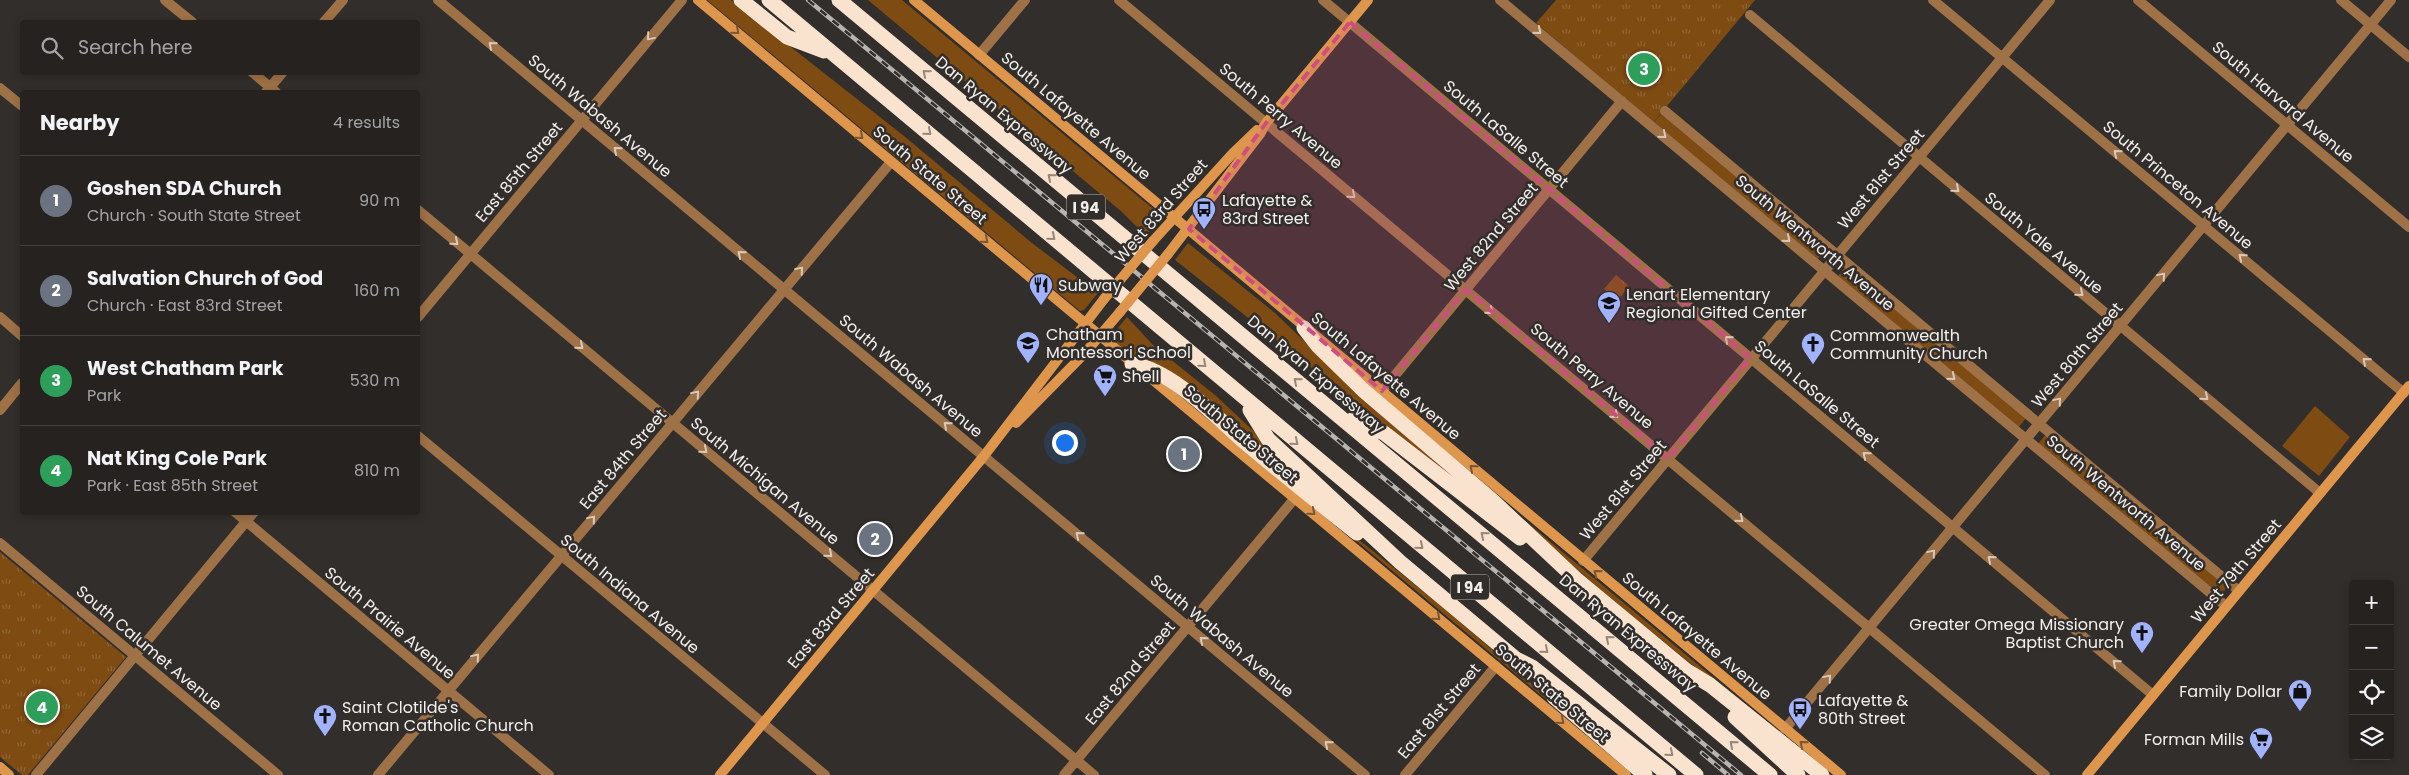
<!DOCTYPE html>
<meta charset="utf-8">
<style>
:root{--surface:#262220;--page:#2e2a29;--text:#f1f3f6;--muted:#a4a4a5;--line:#423f3e;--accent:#d93025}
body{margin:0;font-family:Poppins,sans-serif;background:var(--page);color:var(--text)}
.controls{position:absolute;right:15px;bottom:15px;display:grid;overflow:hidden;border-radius:5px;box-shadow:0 2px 8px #0003}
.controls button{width:45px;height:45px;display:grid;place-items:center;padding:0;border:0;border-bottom:1px solid var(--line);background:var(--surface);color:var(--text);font:25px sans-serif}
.you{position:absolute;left:1064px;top:442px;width:18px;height:18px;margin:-12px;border:4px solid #fff;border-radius:50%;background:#1a73e8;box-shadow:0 0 0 8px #1a73e833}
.badge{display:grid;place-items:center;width:32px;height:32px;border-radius:50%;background:var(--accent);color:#fff;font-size:16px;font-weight:700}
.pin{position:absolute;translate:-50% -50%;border:2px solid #fff;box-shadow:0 1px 5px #0006}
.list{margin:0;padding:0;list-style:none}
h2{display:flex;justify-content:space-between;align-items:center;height:65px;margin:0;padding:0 20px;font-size:21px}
h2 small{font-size:16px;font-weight:400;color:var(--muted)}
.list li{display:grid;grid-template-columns:32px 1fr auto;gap:15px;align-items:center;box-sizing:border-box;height:90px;padding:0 20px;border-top:1px solid var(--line)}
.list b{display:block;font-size:19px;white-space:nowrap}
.list p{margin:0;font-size:16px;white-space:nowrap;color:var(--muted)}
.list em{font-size:16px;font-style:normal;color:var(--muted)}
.icon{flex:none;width:28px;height:28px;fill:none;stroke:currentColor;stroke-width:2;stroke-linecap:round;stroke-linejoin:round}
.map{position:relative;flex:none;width:2409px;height:775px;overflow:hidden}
.search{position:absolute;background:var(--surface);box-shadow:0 2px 8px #0003;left:20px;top:20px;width:400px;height:55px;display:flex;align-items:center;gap:12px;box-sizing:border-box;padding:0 18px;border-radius:5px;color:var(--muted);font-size:19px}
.panel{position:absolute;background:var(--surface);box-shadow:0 2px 8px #0003;left:20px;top:90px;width:400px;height:425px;border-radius:5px}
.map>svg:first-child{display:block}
.grass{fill:#7e4b12}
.park{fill:url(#park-tufts)}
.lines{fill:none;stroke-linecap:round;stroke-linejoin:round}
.street{stroke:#9e7146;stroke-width:10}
.secondary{stroke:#de954c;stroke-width:10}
.highway{stroke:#f9e2ce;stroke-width:15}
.rail-casing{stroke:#b7b4b1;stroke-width:4.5}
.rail{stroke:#322e2b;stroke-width:2.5;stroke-dasharray:8;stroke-linecap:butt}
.secondary-bridge{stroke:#de954c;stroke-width:10}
.oneway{stroke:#775738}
.oneway2{stroke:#d9c9bb}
.oneway3{stroke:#96887c}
.marked{fill:#ce4e80;fill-opacity:0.2;stroke:#ce4e80;stroke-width:4;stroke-dasharray:10 6;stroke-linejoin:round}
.labels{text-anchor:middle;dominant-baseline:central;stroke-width:5;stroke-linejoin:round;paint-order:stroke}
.shield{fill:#322e2b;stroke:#b8b5b3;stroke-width:1}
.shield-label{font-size:15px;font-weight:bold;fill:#f2efed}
.street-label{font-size:16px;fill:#f2efed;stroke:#322e2b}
.poi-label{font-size:16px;fill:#f2efed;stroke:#322e2b;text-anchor:start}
</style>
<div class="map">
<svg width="2409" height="775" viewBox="0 0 2409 775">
<defs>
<pattern id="park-tufts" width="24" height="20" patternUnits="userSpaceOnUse" patternTransform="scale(1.25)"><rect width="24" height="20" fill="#7e4b12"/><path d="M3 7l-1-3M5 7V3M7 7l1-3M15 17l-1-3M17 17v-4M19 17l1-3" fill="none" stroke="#916535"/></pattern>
</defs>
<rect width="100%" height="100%" fill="#322e2b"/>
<path class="grass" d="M707,0H731L904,136L1032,243L1098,293L1084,310L1080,311Z
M868,0H902L1157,212L1160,219L1146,236L1122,212Z
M1661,114L1825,250L1818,259L1653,123Z
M1188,243L1275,313L1373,407L1494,512L1175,260Z
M1845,267L2026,418L2019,427L1838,276Z
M1127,317L1154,346L1215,395L1333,505L1155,366C1142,359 1117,349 1112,335Z
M2315,406L2350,437L2319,476L2282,446Z
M2046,434L2228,586L2220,596L2038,444Z
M1511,509L1739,699L1738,701C1660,639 1582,578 1511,509Z
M1349,532L1433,599L1567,714L1566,716L1347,533Z"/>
<path class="park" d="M1556,0H1755L1653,123L1536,23Z
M1616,275L1629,286L1618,300L1604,289Z
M0,552L126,657L28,775H22L0,757Z"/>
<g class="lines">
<path class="street" d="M165,0L192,22
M438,0L1365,775
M1119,0L2045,775
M1323,0L2153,695
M1500,0L2226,606
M1933,0L2404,393
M2138,0L2409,227
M2341,0L2409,57
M1750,15L2320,493
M324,22L343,0
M979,55L1025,0
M252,72L276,92
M0,88L22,106
M266,92L283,72
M1665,111L2239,591
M418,210L1094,775
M0,317L22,336
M418,317L682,0
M1382,391L1622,101
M0,410L22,383
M418,436L825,775
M235,512L549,775
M0,543L278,775
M1583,561L2050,0
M1785,729L2391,0
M36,775L254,512
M378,775L891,162
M1064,775L1295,498
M1405,775L1496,666"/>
<path class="secondary" d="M698,0L1626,775
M914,0L1841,775
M1153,241L1233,153L1257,130
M1168,254L1260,134L1266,123L1368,0
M1016,423L1085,353L1120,312
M0,767L9,775
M720,775L984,456L1104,299
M2087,775L2409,386"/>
<path class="highway" d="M741,0L787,37L824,51
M769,0L1696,775
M839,0L1770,775
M1304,328L1318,346L1363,390L1493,501L1576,579L1687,671L1710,685L1822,775
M1132,364C1172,370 1217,418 1247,444C1283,474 1320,504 1357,533
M1250,410L1268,439L1400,562L1516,659L1532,667L1669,775
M1352,420L1384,433L1520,538
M1554,697L1645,775
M1735,717L1798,775"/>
<g class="rail-casing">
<path id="rail" d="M808,0L1741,775
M1702,753L1728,775"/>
</g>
<use href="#rail" class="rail"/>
<path class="secondary-bridge" d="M1104,299L1153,241
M1120,312L1168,254"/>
</g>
<defs><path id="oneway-chevron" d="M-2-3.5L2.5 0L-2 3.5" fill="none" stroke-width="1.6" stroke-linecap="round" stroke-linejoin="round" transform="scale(1.25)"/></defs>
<g class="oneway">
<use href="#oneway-chevron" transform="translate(736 31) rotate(40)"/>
<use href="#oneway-chevron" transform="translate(860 136) rotate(40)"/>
<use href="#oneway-chevron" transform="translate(985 240) rotate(40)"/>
<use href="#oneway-chevron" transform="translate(1473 468) rotate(-139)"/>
<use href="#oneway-chevron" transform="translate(1312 512) rotate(40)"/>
<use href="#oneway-chevron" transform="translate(1597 573) rotate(-141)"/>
<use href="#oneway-chevron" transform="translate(1437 617) rotate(40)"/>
<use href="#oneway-chevron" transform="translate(1561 721) rotate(40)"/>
<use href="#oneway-chevron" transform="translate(1803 744) rotate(-140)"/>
</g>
<g class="oneway2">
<use href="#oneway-chevron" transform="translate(1538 31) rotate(40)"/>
<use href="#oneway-chevron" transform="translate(650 37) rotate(130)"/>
<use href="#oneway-chevron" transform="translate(492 45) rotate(-140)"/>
<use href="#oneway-chevron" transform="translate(1663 135) rotate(40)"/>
<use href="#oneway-chevron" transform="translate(617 150) rotate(-140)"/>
<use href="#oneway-chevron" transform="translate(2117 153) rotate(-140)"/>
<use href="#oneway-chevron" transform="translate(1956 189) rotate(40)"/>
<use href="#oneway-chevron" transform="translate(1352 195) rotate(40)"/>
<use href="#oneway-chevron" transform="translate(1787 239) rotate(40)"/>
<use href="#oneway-chevron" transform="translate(455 242) rotate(40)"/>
<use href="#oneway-chevron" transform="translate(741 254) rotate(-140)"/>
<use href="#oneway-chevron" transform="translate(2242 257) rotate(-140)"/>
<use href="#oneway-chevron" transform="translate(800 270) rotate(-50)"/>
<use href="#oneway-chevron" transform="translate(2162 276) rotate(-50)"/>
<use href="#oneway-chevron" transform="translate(2080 293) rotate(40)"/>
<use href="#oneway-chevron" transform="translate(1490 311) rotate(40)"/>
<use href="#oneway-chevron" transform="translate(1728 339) rotate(-140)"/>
<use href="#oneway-chevron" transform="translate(580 346) rotate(40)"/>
<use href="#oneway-chevron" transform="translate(2366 361) rotate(-139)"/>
<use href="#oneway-chevron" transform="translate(1952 377) rotate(40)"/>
<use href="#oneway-chevron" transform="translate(696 394) rotate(-50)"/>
<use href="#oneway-chevron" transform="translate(2205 397) rotate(40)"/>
<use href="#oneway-chevron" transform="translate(2058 401) rotate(-50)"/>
<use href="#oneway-chevron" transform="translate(1615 415) rotate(40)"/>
<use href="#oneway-chevron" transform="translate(947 425) rotate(-140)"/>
<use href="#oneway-chevron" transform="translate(704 450) rotate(40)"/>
<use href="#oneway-chevron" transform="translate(1866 455) rotate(-140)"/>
<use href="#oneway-chevron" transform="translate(592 519) rotate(-50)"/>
<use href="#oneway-chevron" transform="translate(1740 519) rotate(40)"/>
<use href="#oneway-chevron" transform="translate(1079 535) rotate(-140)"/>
<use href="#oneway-chevron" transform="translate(1932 553) rotate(-50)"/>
<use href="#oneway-chevron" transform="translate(829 554) rotate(40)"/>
<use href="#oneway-chevron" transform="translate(1991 559) rotate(-140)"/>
<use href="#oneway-chevron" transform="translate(1203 640) rotate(-140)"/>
<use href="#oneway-chevron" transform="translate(476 657) rotate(-50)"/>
<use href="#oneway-chevron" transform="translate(2116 663) rotate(-140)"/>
<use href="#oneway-chevron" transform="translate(1828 678) rotate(-50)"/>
<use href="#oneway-chevron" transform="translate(1328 744) rotate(-140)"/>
</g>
<g class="oneway3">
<use href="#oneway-chevron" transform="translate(926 73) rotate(-140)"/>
<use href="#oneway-chevron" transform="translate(928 132) rotate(40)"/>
<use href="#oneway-chevron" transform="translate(1051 177) rotate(-140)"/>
<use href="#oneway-chevron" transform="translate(1052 237) rotate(40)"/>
<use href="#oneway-chevron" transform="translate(1203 364) rotate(41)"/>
<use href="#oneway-chevron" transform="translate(1297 381) rotate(-140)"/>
<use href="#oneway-chevron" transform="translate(1295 442) rotate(40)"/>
<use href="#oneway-chevron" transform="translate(1484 535) rotate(-140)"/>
<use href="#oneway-chevron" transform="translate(1420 546) rotate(40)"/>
<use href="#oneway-chevron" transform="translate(1609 639) rotate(-140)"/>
<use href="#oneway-chevron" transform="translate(1545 650) rotate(40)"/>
<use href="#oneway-chevron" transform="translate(1733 744) rotate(-140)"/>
<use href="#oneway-chevron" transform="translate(1670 753) rotate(40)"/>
</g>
<path class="marked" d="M1350,22L1751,358L1668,459L1466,290L1382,391L1189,229L1266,123Z"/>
<defs>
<g id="bus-pin" transform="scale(1.25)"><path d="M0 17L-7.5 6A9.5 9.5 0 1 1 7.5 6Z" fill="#a1b3fd" stroke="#322e2b"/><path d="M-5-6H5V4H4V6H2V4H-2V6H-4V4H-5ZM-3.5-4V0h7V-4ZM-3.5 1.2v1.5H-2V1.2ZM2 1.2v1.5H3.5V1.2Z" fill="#111"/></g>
<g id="restaurant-pin" transform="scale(1.25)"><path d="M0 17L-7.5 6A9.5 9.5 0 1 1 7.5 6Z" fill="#a1b3fd" stroke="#322e2b"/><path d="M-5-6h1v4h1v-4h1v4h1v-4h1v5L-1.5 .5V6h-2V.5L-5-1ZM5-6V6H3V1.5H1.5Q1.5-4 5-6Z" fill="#111"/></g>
<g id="school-pin" transform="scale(1.25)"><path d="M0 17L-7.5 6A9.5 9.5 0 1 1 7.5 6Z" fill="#a1b3fd" stroke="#322e2b"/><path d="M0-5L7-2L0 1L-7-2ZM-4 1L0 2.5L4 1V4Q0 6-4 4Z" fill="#111"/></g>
<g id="church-pin" transform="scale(1.25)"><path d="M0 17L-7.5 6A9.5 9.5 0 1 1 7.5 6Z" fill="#a1b3fd" stroke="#322e2b"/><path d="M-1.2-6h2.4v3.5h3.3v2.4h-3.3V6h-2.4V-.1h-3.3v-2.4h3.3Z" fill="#111"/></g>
<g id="supermarket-pin" transform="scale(1.25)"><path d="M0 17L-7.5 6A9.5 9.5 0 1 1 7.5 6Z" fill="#a1b3fd" stroke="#322e2b"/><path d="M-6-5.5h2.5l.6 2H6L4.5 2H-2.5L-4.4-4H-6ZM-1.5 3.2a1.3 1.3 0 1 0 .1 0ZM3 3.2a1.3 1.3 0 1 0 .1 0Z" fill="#111"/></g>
<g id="shop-pin" transform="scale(1.25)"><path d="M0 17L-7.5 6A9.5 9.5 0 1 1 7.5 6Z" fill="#a1b3fd" stroke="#322e2b"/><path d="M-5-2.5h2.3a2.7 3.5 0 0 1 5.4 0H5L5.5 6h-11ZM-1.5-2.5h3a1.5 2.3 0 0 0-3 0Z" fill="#111"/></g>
</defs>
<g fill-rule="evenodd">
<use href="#bus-pin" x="1204" y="209"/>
<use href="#restaurant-pin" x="1041" y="285"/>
<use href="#school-pin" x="1609" y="303"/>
<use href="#school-pin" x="1028" y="343"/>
<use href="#church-pin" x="1813" y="344"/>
<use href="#supermarket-pin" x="1105" y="376"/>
<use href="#church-pin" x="2142" y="633"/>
<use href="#shop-pin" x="2300" y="691"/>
<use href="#bus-pin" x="1800" y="709"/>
<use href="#church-pin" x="325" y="716"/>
<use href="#supermarket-pin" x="2261" y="739"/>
</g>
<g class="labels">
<g class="shield">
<rect x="1067" y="194.5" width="38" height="25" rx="4"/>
<rect x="1451" y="574.5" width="38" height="25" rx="4"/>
</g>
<g class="shield-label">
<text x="1086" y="207">I 94</text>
<text x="1470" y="587">I 94</text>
</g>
<g class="street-label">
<text transform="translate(2283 102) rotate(40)">South Harvard Avenue</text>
<text transform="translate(1004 115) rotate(40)">Dan Ryan Expressway</text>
<text transform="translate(600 116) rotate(40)">South Wabash Avenue</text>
<text transform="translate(1076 116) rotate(40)">South Lafayette Avenue</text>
<text transform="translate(1281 116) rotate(40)">South Perry Avenue</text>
<text transform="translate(1506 134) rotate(40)">South LaSalle Street</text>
<text transform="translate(519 172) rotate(-50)">East 85th Street</text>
<text transform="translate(930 175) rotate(40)">South State Street</text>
<text transform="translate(1881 179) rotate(-50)">West 81st Street</text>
<text transform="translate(2178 185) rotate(40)">South Princeton Avenue</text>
<text transform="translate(1161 211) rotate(-49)">West 83rd Street</text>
<text transform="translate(1491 237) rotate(-50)">West 82nd Street</text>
<text transform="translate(1815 243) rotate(40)">South Wentworth Avenue</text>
<text transform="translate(2044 243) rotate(40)">South Yale Avenue</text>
<text transform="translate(2077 355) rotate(-50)">West 80th Street</text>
<text transform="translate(1316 374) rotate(40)">Dan Ryan Expressway</text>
<text transform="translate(911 376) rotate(40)">South Wabash Avenue</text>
<text transform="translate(1386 376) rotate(40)">South Lafayette Avenue</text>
<text transform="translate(1592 376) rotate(40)">South Perry Avenue</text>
<text transform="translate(1817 394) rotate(40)">South LaSalle Street</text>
<text transform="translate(1241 434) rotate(40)">South State Street</text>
<text transform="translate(623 459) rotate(-50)">East 84th Street</text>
<text transform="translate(765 481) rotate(40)">South Michigan Avenue</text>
<text transform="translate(1623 490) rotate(-50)">West 81st Street</text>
<text transform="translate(2126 503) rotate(40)">South Wentworth Avenue</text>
<text transform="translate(2236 571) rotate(-50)">West 79th Street</text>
<text transform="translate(630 594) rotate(40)">South Indiana Avenue</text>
<text transform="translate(831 618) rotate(-50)">East 83rd Street</text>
<text transform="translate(390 623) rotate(40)">South Prairie Avenue</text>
<text transform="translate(1628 633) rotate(40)">Dan Ryan Expressway</text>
<text transform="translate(1222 636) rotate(40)">South Wabash Avenue</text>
<text transform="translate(1697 636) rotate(40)">South Lafayette Avenue</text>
<text transform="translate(149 648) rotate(40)">South Calumet Avenue</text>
<text transform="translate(1130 673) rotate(-50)">East 82nd Street</text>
<text transform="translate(1552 693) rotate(40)">South State Street</text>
<text transform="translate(1439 711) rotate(-50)">East 81st Street</text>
</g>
<g class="poi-label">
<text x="1222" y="200">Lafayette &amp;<tspan x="1222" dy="18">83rd Street</tspan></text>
<text x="1058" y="285">Subway</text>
<text x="1626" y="294">Lenart Elementary<tspan x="1626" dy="18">Regional Gifted Center</tspan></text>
<text x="1046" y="334">Chatham<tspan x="1046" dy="18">Montessori School</tspan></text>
<text x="1830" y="335">Commonwealth<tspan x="1830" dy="18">Community Church</tspan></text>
<text x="1122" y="376">Shell</text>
<text x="2124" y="624" text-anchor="end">Greater Omega Missionary<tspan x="2124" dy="18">Baptist Church</tspan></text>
<text x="2282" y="691" text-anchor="end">Family Dollar</text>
<text x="1818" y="700">Lafayette &amp;<tspan x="1818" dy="18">80th Street</tspan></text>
<text x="342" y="707">Saint Clotilde's<tspan x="342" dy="18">Roman Catholic Church</tspan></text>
<text x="2244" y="739" text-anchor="end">Forman Mills</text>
</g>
</g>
</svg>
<div class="controls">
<button>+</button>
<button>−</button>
<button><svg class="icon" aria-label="locate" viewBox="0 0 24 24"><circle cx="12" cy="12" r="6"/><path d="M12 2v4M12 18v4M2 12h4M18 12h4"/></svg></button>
<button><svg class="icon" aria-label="layers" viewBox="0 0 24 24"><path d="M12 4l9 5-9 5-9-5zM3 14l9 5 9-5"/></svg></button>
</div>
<div class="you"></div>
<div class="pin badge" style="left:1184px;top:454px;background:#6b7280">1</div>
<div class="pin badge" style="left:875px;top:539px;background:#6b7280">2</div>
<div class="pin badge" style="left:1644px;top:69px;background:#2e9e5b">3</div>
<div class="pin badge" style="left:42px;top:707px;background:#2e9e5b">4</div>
<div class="search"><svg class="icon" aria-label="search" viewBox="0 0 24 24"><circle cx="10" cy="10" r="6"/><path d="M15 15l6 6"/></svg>Search here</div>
<section class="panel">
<h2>Nearby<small>4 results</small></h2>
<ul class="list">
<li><span class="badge" style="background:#6b7280">1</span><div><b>Goshen SDA Church</b><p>Church · South State Street</p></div><em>90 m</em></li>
<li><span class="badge" style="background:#6b7280">2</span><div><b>Salvation Church of God</b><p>Church · East 83rd Street</p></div><em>160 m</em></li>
<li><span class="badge" style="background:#2e9e5b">3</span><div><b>West Chatham Park</b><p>Park</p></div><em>530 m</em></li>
<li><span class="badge" style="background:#2e9e5b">4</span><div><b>Nat King Cole Park</b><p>Park · East 85th Street</p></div><em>810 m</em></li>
</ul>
</section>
</div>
